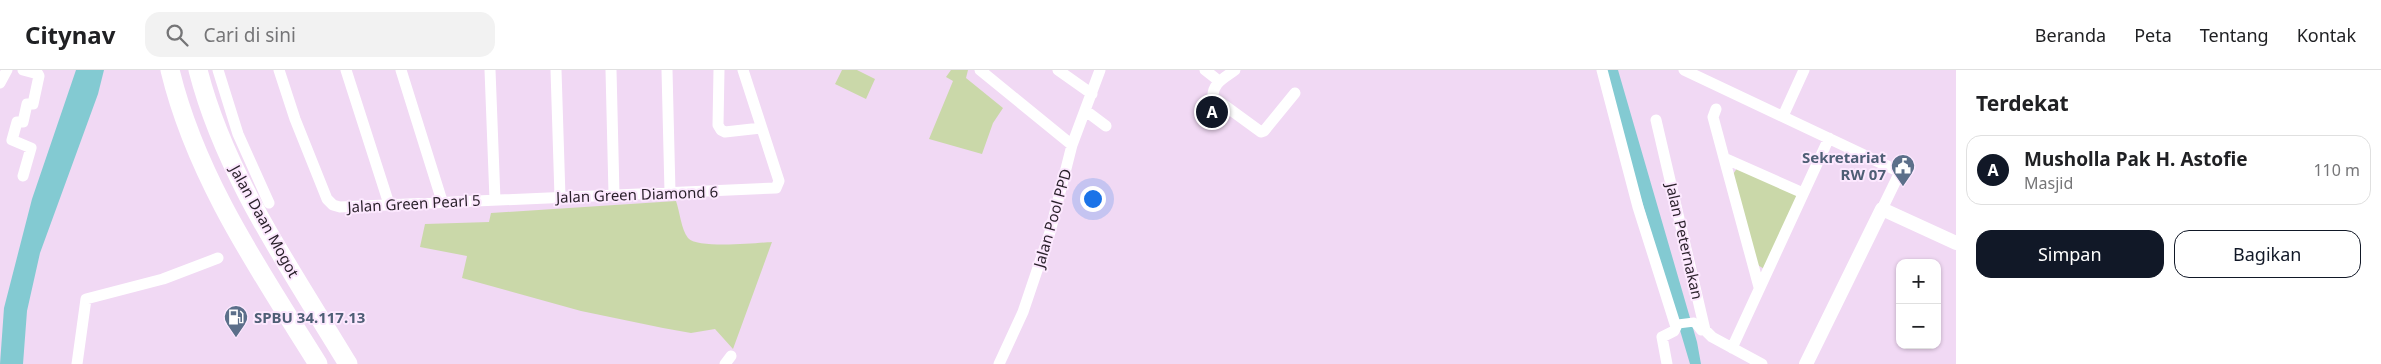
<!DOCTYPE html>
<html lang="id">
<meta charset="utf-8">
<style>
:root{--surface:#fff;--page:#f2f2f2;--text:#202124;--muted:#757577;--line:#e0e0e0;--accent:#111827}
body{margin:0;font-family:"Noto Sans",sans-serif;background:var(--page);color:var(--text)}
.controls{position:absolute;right:15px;bottom:15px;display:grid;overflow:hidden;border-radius:10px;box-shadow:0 1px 4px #0004}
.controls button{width:45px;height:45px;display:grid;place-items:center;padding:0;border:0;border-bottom:1px solid var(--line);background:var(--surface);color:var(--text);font:25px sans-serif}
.you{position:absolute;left:1092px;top:128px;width:18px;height:18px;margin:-12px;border:4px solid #fff;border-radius:50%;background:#1a73e8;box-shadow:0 0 0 8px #1a73e833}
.badge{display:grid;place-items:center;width:32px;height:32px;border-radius:50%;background:var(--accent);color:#fff;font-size:16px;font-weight:700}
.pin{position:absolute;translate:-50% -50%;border:2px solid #fff;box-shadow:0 1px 5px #0006}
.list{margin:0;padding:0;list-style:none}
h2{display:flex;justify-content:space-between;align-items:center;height:65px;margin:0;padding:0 20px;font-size:21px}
h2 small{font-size:16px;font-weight:400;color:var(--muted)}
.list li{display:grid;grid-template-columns:32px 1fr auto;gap:15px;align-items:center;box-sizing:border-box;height:70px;margin:0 10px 10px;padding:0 10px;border:1px solid var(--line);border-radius:15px}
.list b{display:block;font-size:19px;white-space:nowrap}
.list p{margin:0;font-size:16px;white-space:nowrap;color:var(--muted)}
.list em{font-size:16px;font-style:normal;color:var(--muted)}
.actions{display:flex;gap:10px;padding:15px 20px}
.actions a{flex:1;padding:11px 0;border:1px solid var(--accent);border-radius:15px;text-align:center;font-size:18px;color:var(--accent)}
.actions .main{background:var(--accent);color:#fff}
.icon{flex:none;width:28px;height:28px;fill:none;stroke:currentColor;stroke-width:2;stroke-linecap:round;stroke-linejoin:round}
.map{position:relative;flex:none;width:1956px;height:294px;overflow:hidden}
header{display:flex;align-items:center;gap:30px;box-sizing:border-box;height:70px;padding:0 25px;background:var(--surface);border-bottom:1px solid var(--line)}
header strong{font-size:24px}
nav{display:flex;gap:28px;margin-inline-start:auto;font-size:18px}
.search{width:350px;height:45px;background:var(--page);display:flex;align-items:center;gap:12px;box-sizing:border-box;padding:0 18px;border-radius:15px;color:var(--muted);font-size:19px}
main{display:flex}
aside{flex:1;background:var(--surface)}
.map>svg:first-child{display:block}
.green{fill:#cad8a9}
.water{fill:#83cad2}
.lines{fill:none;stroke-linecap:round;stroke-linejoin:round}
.pedestrian{stroke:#fff;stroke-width:9}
.minor{stroke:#fff;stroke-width:11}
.tertiary{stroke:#fff;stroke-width:14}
.trunk{stroke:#fff;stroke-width:19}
.labels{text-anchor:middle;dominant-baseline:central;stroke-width:4;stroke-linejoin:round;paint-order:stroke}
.service-label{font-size:15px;font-weight:bold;fill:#4e5e75;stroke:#fce8fe;text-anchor:end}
.street-label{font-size:15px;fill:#281f29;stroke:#fce8fe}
</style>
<header>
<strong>Citynav</strong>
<div class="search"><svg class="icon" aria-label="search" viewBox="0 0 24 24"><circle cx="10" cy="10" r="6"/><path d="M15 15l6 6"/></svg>Cari di sini</div>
<nav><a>Beranda</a><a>Peta</a><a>Tentang</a><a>Kontak</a></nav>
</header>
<main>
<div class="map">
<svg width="1956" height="294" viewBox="0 0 1956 294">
<rect width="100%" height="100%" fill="#f1d9f4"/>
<path class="green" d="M842,0H857L875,9L866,29L835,14Z
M951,0H968L966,8L1003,38L993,53L982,84L929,69L953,11L946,7Z
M1738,97L1801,124L1766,200L1756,194L1731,107Z
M676,131C680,142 681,159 688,168C697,179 757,173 772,172L733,279L715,259L691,263L663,258L581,241L462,208L467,186L420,177L425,154L489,152L491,143Z"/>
<path class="water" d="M76,0H104L98,24L40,183L27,241L23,294H0L4,238L32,129Z
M1603,0H1618L1697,272L1701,294H1690Z"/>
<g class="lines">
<path class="pedestrian" d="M1676,257L1678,254L1694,252L1701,261L1705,260"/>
<path class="minor" d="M23,0L38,4L39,6L33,34H27L23,52H17L12,70L31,78L23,106
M218,0L238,64L269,133
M279,0L295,49L327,129L333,135L340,137L776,118L779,111L743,0
M346,0L389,134
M401,0L442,131
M490,0L495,130
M556,0L560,127
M611,0L614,124
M667,0L670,122
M719,0L718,55L721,60L725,62L761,58
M980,0L1072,75
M1058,0L1092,24
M1205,0L1219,11
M1235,0C1225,8 1212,13 1213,27L1261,62L1264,61L1295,23
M1602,0L1638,137L1676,257L1674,261L1662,267L1667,294
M1684,0L1900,102L1882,139
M0,13L7,0
M1716,39L1713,47L1724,88L1803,123
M1086,41L1106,56
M1783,46L1804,0
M1656,50L1705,260L1712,267L1762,294
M1724,88L1759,217
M1732,278L1829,68
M77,294L86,229L163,209L218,188
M725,294L731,286
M999,294L1023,242L1050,162L1072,75L1100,0"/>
<path class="tertiary" d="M1806,294L1882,139L1956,173"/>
<path class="trunk" d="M170,0C196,108 260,201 318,294
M198,0C225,106 292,201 348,294"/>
</g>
<defs>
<g id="civic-pin" transform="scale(1.25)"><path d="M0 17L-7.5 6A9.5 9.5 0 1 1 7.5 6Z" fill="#5c6f8a" stroke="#fce8fe"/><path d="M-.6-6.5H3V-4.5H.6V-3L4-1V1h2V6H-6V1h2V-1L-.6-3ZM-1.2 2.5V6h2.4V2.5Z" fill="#fff"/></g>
<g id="fuel-pin" transform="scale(1.25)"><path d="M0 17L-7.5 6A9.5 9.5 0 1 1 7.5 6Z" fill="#5c6f8a" stroke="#fce8fe"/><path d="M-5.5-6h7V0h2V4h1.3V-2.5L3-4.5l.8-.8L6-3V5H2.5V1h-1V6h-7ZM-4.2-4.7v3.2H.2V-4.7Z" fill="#fff"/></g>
</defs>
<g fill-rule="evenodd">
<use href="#civic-pin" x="1903" y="96"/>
<use href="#fuel-pin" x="236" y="247"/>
</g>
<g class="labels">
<g class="service-label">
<text x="1886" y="87">Sekretariat<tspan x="1886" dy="17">RW 07</tspan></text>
<text x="254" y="247" text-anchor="start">SPBU 34.117.13</text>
</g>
<g class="street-label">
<text transform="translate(637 124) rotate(-2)">Jalan Green Diamond 6</text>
<text transform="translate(414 133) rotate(-3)">Jalan Green Pearl 5</text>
<text transform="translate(1052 148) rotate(-74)">Jalan Pool PPD</text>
<text transform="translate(265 151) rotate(61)">Jalan Daan Mogot</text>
<text transform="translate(1685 171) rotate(77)">Jalan Peternakan</text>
</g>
</g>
</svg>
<div class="controls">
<button>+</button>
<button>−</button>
</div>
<div class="you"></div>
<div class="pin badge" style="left:1212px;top:42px">A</div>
</div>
<aside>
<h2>Terdekat<small></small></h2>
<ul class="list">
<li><span class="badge">A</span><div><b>Musholla Pak H. Astofie</b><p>Masjid</p></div><em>110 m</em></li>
</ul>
<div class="actions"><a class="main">Simpan</a><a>Bagikan</a></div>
</aside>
</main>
